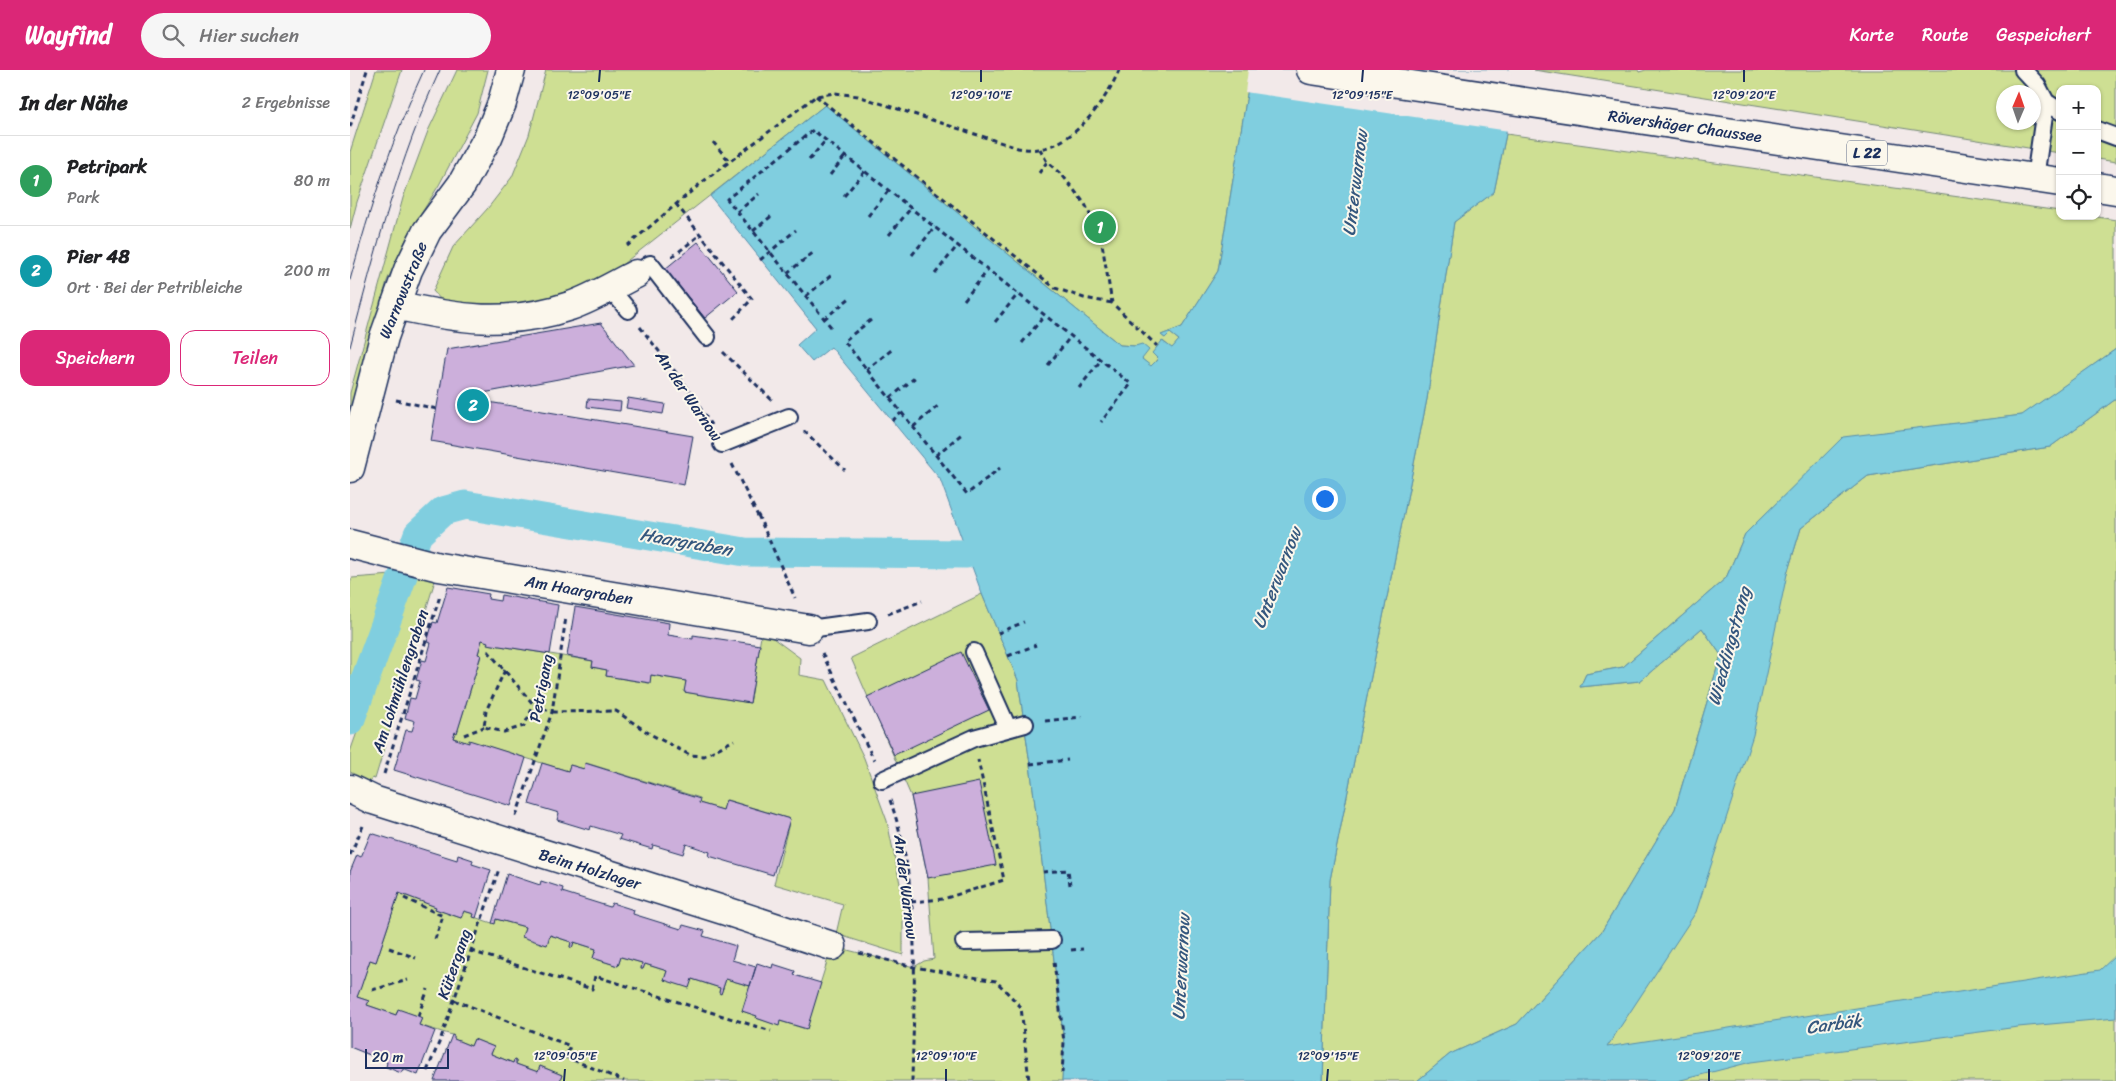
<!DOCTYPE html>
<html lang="de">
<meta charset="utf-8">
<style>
:root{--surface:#fff;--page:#f6f6f6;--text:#202124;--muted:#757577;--line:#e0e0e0;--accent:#db2777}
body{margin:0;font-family:Sriracha,sans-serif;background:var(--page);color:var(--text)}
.controls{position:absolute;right:15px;top:15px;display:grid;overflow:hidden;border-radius:10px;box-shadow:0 1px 4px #0004}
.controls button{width:45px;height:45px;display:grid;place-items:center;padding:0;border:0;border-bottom:1px solid var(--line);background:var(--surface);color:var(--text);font:25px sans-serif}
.compass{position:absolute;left:1646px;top:15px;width:45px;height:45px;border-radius:50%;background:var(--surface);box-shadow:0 1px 4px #0004;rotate:2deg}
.scale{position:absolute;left:15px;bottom:12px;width:84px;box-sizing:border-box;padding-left:5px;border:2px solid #1b2f5e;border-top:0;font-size:14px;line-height:18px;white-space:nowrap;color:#1b2f5e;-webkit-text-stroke:4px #fbf7ec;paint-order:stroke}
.you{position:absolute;left:974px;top:428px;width:18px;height:18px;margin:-12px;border:4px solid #fff;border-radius:50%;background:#1a73e8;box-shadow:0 0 0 8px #1a73e833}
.badge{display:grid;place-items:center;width:32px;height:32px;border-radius:50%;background:var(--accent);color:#fff;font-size:16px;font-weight:700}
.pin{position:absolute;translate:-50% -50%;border:2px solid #fff;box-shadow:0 1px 5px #0006}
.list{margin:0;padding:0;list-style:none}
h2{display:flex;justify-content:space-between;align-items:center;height:65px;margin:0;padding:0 20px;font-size:21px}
h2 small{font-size:16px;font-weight:400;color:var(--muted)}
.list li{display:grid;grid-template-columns:32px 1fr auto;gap:15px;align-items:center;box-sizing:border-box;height:90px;padding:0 20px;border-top:1px solid var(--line)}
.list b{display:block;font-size:19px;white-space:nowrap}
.list p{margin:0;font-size:16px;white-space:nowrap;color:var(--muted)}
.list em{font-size:16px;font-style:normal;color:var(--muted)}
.actions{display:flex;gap:10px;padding:15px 20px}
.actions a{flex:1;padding:11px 0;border:1px solid var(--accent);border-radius:15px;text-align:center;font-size:18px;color:var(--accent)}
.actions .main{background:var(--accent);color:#fff}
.icon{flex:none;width:28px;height:28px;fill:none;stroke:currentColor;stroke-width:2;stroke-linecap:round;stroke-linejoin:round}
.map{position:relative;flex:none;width:1766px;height:1011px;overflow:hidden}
header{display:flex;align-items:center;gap:30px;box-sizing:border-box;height:70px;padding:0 25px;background:var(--accent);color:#fff}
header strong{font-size:24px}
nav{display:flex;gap:28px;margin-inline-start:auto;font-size:18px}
.search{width:350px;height:45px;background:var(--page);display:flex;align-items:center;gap:12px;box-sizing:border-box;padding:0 18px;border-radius:28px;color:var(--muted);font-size:19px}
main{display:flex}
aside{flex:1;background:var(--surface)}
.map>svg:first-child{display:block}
.green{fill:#cedf93;stroke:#748778;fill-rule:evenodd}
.water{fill:#80cedf;stroke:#588eab}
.pier{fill:#f2e9e9}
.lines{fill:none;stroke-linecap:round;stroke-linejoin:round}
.canal{stroke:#80cedf;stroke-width:29}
.building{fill:#ccafdb;stroke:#1b2f5e}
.service-casing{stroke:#1b2f5e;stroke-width:20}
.minor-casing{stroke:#1b2f5e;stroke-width:31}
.primary-casing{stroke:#1b2f5e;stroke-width:31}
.path{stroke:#1b2f5e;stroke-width:3;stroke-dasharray:5 4;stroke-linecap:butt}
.service{stroke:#fbf7ec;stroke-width:16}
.minor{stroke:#fbf7ec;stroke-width:28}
.primary{stroke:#fbf7ec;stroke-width:28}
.tram{stroke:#1b2f5e;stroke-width:1}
.ticks{fill:none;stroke:#1b2f5e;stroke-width:2}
.labels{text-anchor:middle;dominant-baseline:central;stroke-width:4;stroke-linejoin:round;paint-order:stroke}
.shield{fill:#fbf7ec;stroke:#5e6b89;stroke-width:1}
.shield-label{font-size:15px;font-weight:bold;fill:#1b2f5e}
.street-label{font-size:16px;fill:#1b2f5e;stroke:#fbf7ec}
.water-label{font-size:18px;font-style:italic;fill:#34577e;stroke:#fbf7ec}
.ticks-label{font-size:12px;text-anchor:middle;fill:#1b2f5e;stroke:#fbf7ec;stroke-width:4;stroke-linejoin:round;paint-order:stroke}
</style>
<header>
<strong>Wayfind</strong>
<div class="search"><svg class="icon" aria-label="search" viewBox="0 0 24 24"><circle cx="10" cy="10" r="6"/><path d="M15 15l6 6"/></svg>Hier suchen</div>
<nav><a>Karte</a><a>Route</a><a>Gespeichert</a></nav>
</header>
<main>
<aside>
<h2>In der Nähe<small>2 Ergebnisse</small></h2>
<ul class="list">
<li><span class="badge" style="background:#2e9e5b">1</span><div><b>Petripark</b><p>Park</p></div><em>80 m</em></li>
<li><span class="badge" style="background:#0f9aa8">2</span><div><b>Pier 48</b><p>Ort · Bei der Petribleiche</p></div><em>200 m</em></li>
</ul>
<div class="actions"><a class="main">Speichern</a><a>Teilen</a></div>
</aside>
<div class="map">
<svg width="1766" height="1011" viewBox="0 0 1766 1011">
<rect width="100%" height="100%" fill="#f2e9e9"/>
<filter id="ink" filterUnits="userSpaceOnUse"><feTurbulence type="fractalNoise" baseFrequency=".02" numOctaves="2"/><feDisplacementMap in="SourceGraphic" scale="10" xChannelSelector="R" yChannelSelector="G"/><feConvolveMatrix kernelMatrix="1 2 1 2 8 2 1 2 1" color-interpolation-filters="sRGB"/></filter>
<g filter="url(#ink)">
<path class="green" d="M26,0H52L7,132L0,159V82Z
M107,0H138L127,43L89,115L58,165L37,211L0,349V323L53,128L78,61Z
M196,0H901L868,201L832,257L811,265L815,268L820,263L829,270L822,279L813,271L808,288L801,297L792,289L785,276L770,275L475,35L259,205L234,217L172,235L93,232L83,221L103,177L138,138L162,107L179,65Z
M1184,0H1288L1289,2L1296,0H1766V92L1747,89V19H1710V83ZM1654,22H1684V52H1654Z
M1156,64L1710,141V146H1741L1766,150V279L1673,345L1493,368L1395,464L1376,508L1273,597L1236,604L1230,617L1290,611L1352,558L1371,585L1325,739L1252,861L1167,954L1100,984L1067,1011H973L980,810L1077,329L1104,152L1144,122Z
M1766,329V1011H1240L1437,504L1451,458L1518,406L1700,377Z
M42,505L3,621L0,628V514L2,508Z
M62,506L86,507L25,709L22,708L20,712L0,702V682Z
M632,524L668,610L680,694L714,972L712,1011H210L212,1005L190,996L188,1002L166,994V991L164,990L163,993L141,984L144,977L124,969L121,976L104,969V966L102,965L69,955L72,948L49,940L46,945L17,935L19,931L7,927L20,890L26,892L49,823L86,837L85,839L111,848L114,841L124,844V847L142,853H145L146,849L175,857L172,867L200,865L221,872L220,877L222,878L224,872L246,879L243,888L268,896L271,887L292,893L291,899H293L295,894L317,901L314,910L342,909L370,918L369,922L371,924L376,909L400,916L392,941L407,946L406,948L428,955L430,951L456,959L482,876L564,897L574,891L584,889L578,808L561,726L501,588Z
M412,560L450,588L449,605L476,610L514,688L537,751L553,828V885L486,864L493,834L424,814L440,749L377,730L373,740L349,733L350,728L236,693L234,699L220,695L218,701L120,671L119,673L103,668L105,662H107L131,586L128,584L132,570L138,572V574L243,591L242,597L257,600L256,606L299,613L301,605L336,611L335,622L400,633Z"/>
<path class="water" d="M901,0H1159L1156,64L1144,122L1104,152L1077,329L980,810L973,1011H712L714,972L680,694L668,610L632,524L590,409L481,277L462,292L447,275L466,258L360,126L475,35L770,275L785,276L792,274L799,280L792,289L801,296L808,289L802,283L812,271L822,278L829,270L820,263L815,268L811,265L832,257L868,201Z
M1766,279V329L1700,377L1518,406L1451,458L1437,504L1403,665L1346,842L1257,977L1750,900L1766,885V948L1668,957L1401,992L1327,1011H1067L1100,984L1167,954L1252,861L1325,739L1371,585L1352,558L1290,611L1230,617L1236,604L1273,597L1376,508L1395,464L1493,367L1672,345Z"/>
<path class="pier" d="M898,0H1161L1159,61L895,22Z"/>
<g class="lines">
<path class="canal" d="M0,651L68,464L93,441L115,435L395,482L616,484"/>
</g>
<path class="building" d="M348,172L388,221L355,248L315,199Z
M251,253L284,295L133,323L132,331L343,366L334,415L81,371L97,279Z
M278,328L315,334L313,344L276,338Z
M238,329L271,332L270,341L237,337Z
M98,517L139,524L138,529L150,531L151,525L208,535L200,584L137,574L138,572L132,570L128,584L131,585L107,663L105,662L103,668L119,673V670L176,688L161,736L44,700L56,660L62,661L65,651L55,648L60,628L65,629L70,611L66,610L72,590L76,591L81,573L77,572L83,552L87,553Z
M225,537L319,553L318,565L343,569V565L410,575L400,633L334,622L336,611L301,605L300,613L256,606L257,600L242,597L243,591L217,586Z
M611,582L639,640L544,685L517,627Z
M192,693L218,701L220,695L234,699L235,693L350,729L349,733L373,740L376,730L440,749L423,805L359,786L360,782L336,774L333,784L303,775L302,779L269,769L271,765L241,756L240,760L207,750L209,743L179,734Z
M629,712L646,795L578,808L561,726Z
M21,763L107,790L108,785L123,790L122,794L141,800L126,848L123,847L124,844L114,841L111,848L85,839L86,837L49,823L26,892L20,890L11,917L7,927L19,931L17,935L46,945L48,939L68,946L72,948L69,955L85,961L68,1005L53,999L51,1003L36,997L37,992L0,977V802L7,785L11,787Z
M157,804L190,815L191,811L213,818L212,822L260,837L262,833L284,840L283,844L331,859L333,855L355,861L353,866L386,876L382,890L406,897L400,916L376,909L371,924L369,923L370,918L342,909L339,918L314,910L317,901L295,894L293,899H291L292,893L271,887L268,896L243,888L246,879L224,872L222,878L220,877L221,872L200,865L197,875L172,867L175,857L146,849L145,854L142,853Z
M407,893L422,898L423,894L445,901L444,905L471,913L457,959L430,951L429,956L406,948L407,946L392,941Z
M102,965L104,966V969L121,976L124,969L144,977L141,984L163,993L164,990L166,991V994L188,1002L190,996L212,1005L210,1011H84Z"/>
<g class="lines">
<g class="service-casing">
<path id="service" d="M1673,0L1687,15L1696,32L1710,41
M1747,60L1766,67
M1685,108L1696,32
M286,204L300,194L357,267
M259,217L278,240
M372,374L439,347
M459,559L518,551
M624,582L658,658
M532,710L624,668L675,654
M614,872L702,870"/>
</g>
<g class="minor-casing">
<path id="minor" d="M45,235C107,249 158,257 220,236C243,228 264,215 286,204
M0,398L34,267L58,200L77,161L112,114L138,67L152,33L161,0
M0,474L89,497L459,559
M0,719L23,730L376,841L482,876"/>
</g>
<g class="primary-casing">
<path id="primary" d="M961,0L1710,112
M1747,117L1766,120"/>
</g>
<path class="path" d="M466,26L705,218L734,228L762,233
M0,57L17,0
M363,72L380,92
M690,79L697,92L713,106L735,134L751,168L762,233L807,276
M459,90L476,70
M689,103L697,92
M480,105L496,85
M494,126L515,101
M326,134L402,229L383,249
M387,142L409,124
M518,146L539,120
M403,161L424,144
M539,165L561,138
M277,176L350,114L466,26L485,23L508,26L668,78C675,79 682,80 688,79C723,76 757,30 769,0
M562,185L585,157
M322,187L351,164
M410,190L446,160
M437,203L464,182
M585,204L608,175
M456,226L483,204
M614,230L638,200
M474,249L501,227
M521,250L494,271L617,424L650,398
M645,252L668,224
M290,257L334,313L361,355
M481,257L377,129L463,60L781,314L751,352
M672,273L695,245
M373,282L422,330
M698,295L721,266
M516,300L544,278
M729,318L751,290
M540,328L567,306
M46,330L87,339
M542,351L551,343
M563,357L589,335
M454,361L495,400
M586,385L613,363
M382,394L408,446
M408,445L445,528
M538,544L572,531
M648,563L674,552
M138,581L184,635L202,642L266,641L300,664L340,685L354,686L384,670
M472,583L524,690
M658,586L686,575
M155,600L136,641L134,657L154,662L174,656L184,635
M695,651L732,647
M114,665L134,657
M680,694L718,690
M34,704L90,526
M540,730C572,819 564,918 562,1011
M166,746L202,642L216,547
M0,785L13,756
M693,802L718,800L720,815
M54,828L93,846L85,869
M561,832L593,829L654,810L628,690
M39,878L66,888
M721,880L733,879
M121,881L242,919L245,906L421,961
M509,883L564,897L646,911L671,937L679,1011
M704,892L714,972L712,1003
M22,920L58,910
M104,930L220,976L216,987L274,1011
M68,946L78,919
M77,1001L91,968L149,799"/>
<use href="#service" class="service"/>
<use href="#minor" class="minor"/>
<use href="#primary" class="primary"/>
<path class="tram" d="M0,210C20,138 42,68 74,0
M0,277C25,182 49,89 90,0"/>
</g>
</g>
<path class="ticks" d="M249,12L250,0M631,12V0M1012,12L1013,0M1394,12V0M214,1011L215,999M596,1011V999M977,1011L978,999M1359,1011V999"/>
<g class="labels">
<rect class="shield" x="1497" y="70.5" width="40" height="25" rx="4"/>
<g class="shield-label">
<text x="1517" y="83">L 22</text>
</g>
<g class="street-label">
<text transform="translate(1335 56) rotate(8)">Rövershäger Chaussee</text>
<text transform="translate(53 220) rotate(-68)">Warnowstraße</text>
<text transform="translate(339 326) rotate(56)">An der Warnow</text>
<text transform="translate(229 520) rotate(10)">Am Haargraben</text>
<text transform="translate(50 611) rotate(-72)">Am Lohmühlengraben</text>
<text transform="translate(191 618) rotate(-79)">Petrigang</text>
<text transform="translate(240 799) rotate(17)">Beim Holzlager</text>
<text transform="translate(556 817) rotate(83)">An der Warnow</text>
<text transform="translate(104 894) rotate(-71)">Kütergang</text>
</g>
<g class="water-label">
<text transform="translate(1005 113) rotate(-83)">Unterwarnow</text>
<text transform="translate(336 472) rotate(10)">Haargraben</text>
<text transform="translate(927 508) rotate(-69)">Unterwarnow</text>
<text transform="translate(1379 576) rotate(-75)">Wieddingstrang</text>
<text transform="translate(831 897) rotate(-87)">Unterwarnow</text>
<text transform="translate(1484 954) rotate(-8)">Carbäk</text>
</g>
</g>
<g class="ticks-label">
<text x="249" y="29">12°09'05"E</text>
<text x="631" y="29">12°09'10"E</text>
<text x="1012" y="29">12°09'15"E</text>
<text x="1394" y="29">12°09'20"E</text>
<text x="215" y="990">12°09'05"E</text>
<text x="596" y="990">12°09'10"E</text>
<text x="978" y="990">12°09'15"E</text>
<text x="1359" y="990">12°09'20"E</text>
</g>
</svg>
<div class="controls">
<button>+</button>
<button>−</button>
<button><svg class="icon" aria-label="locate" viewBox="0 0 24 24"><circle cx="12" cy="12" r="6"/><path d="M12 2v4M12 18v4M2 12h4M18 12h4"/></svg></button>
</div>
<svg class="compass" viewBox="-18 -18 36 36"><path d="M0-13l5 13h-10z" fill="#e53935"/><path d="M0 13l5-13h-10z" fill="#757577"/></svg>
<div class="scale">20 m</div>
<div class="you"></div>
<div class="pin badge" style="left:750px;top:157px;background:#2e9e5b">1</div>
<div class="pin badge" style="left:123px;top:335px;background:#0f9aa8">2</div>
</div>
</main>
